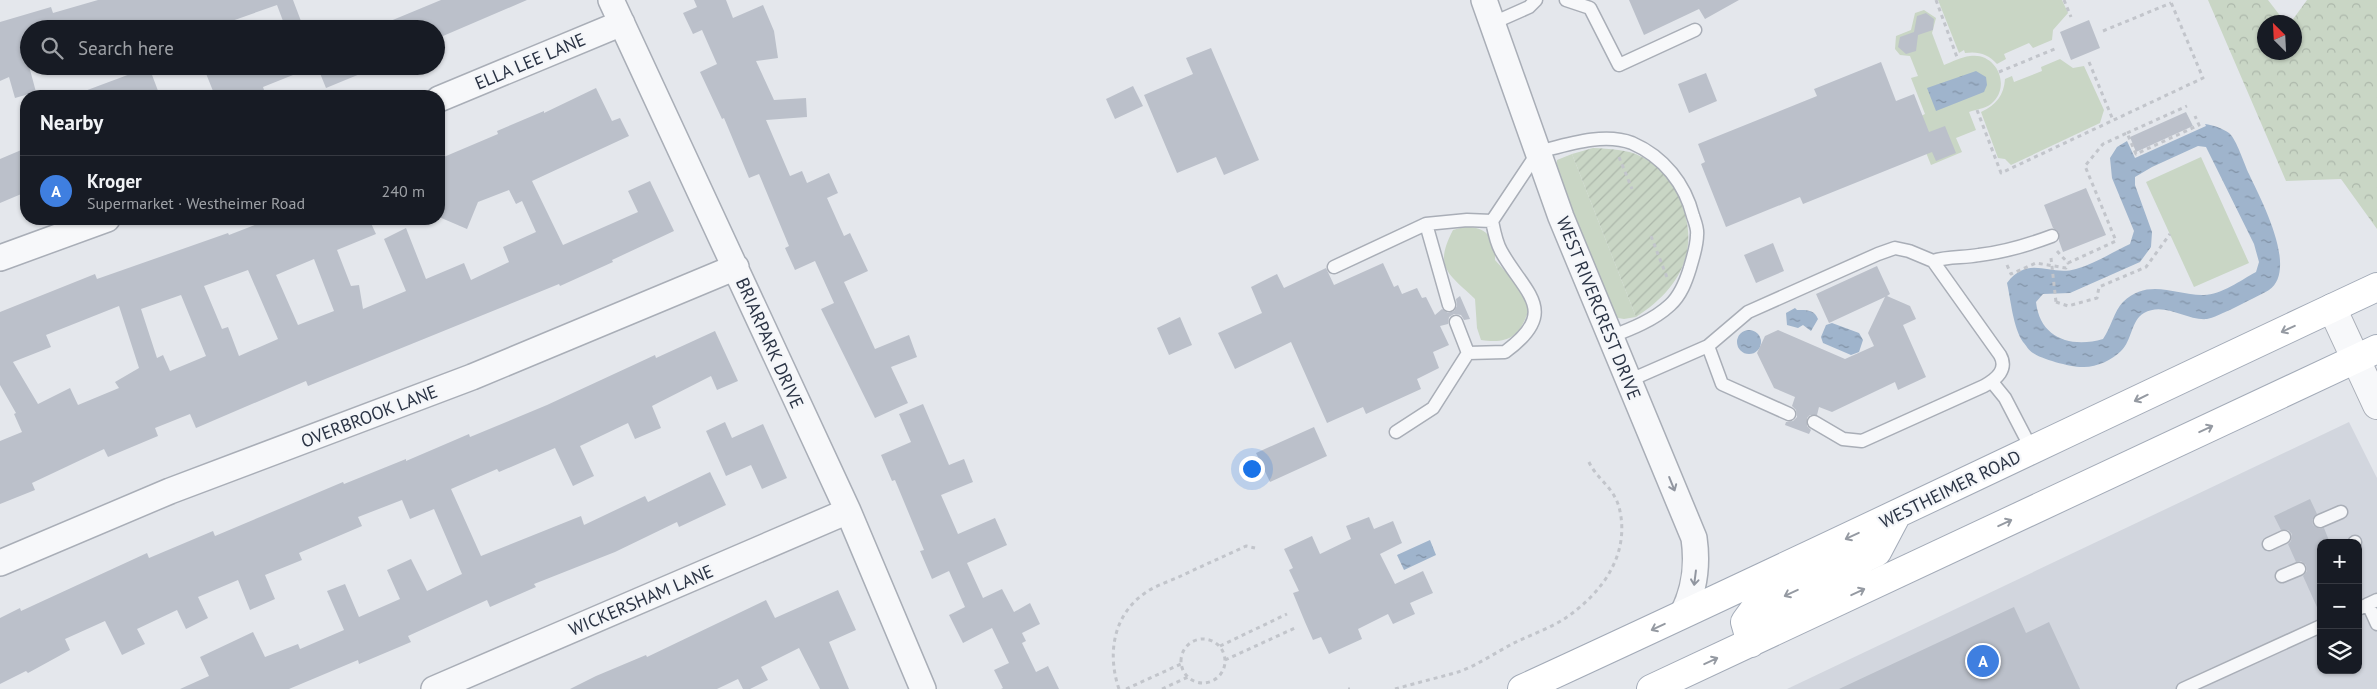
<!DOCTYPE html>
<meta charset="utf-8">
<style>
:root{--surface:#171b24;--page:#20242c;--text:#f1f3f6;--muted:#9ea1a6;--line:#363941;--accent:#d1495b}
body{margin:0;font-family:"PT Sans",sans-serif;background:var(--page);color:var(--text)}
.controls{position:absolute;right:15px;bottom:15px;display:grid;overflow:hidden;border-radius:10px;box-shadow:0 1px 4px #0004}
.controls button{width:45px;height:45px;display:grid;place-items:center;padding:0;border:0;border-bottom:1px solid var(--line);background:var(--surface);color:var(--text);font:25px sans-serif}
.compass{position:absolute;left:2257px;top:15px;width:45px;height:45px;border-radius:50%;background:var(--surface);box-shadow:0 1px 4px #0004;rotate:336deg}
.you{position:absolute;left:1251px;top:468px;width:18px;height:18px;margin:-12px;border:4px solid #fff;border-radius:50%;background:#1a73e8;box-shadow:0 0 0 8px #1a73e833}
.badge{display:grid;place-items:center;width:32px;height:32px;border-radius:50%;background:var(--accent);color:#fff;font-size:16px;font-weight:700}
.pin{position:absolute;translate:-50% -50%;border:2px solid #fff;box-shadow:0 1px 5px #0006}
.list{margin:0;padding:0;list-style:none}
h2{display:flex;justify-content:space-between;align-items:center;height:65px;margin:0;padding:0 20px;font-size:21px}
h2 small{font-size:16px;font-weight:400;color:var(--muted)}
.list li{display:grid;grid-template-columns:32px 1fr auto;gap:15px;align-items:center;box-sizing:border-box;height:70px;padding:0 20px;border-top:1px solid var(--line)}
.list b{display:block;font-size:19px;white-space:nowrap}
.list p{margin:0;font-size:16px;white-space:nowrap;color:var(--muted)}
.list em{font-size:16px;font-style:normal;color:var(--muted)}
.icon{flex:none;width:28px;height:28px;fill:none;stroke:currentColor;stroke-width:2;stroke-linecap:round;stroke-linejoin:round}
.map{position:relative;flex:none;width:2377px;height:689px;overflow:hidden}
.search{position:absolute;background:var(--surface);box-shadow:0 1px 4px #0004;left:20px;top:20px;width:425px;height:55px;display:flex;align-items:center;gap:12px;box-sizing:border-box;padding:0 18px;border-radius:28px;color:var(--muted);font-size:19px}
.panel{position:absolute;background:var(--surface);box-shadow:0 1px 4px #0004;left:20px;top:90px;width:425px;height:135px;border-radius:20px}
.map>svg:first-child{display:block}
.built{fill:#d2d6de;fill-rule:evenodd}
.grass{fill:#c9d6c5}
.forest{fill:url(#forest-crowns)}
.garden{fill:url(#garden-furrows)}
.water{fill:url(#water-ripples);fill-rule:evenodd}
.building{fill:#bbc0ca;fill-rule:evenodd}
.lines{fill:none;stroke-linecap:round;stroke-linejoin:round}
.service-casing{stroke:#a9aeb7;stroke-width:15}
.minor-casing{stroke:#a9aeb7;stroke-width:28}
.tertiary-casing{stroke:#a9aeb7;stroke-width:30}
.primary-casing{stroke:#a3abb8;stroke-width:30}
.path{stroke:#c2c5cb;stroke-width:3;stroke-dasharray:4 4;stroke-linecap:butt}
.service{stroke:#f7f8fa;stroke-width:12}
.minor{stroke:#f7f8fa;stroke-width:25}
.tertiary{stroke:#f7f8fa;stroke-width:28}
.primary{stroke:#fff;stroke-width:28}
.path-bridge{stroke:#c2c5cb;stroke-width:3;stroke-dasharray:4 4;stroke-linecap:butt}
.oneway{stroke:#959aa2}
.oneway2{stroke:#9196a0}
.labels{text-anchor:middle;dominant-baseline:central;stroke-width:4.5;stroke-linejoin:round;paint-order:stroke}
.street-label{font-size:18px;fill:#2b3445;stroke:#f4f6f9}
</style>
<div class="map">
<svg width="2377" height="689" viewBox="0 0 2377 689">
<defs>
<pattern id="forest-crowns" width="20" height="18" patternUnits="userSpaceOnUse" patternTransform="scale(1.25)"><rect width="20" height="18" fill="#c9d6c5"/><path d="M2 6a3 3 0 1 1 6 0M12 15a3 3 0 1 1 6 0" fill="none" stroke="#adb8ab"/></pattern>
<pattern id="garden-furrows" width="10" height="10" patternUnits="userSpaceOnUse" patternTransform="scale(1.25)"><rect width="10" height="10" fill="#c9d6c5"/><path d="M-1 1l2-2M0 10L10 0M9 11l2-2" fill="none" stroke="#adb8ab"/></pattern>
<pattern id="water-ripples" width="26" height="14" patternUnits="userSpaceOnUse" patternTransform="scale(1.25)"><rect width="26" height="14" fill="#9fb4cc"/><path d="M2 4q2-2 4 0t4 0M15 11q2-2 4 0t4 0" fill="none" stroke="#8293a7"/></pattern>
</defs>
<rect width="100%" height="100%" fill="#e4e7ec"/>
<path class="built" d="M2349,422L2377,478V689H1787ZM2321,543H2358V670H2321Z"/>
<path class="grass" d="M1938,0H2062L2068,13L2053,30L2052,40L2033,48L2029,43L2004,54L2006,59L1997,64C1988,54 1978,51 1965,53L1964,50L1959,53Z
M1924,10L1936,18L1932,33L1944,65C1952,62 1961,57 1970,56C1997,52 2012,87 1991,104C1984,109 1977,109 1969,112L1976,130L1956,138L1962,152L1931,165L1913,120L1925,114L1911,78L1918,76L1910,56L1900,55L1895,49L1896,36L1911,30L1915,13Z
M2060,59L2073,68L2084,66L2104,110L2100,123L2011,165L2005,159L1998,158L1981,112C1996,105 2004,95 2005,79L2012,76L2014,82L2042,71L2041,67Z
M1572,154L1636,317L1624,319L1612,317L1555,171L1557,160Z
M2201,157L2249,263L2194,287L2146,182Z
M1464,227C1485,226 1496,237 1495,260L1523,291L1530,305C1522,333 1512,345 1481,340L1477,328L1475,299C1449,274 1433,268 1453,230Z"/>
<path class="forest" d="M2208,0H2268L2285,22H2264V52H2294V22H2291L2307,0H2377V229L2341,179L2286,181Z"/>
<path class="garden" d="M1593,148C1610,149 1627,149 1642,157C1662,166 1673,182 1681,202C1701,252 1678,290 1636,317L1572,154Z"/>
<path class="water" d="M1976,71L1986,77L1987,85L1984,92L1936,111L1927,88Z
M2205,124C2213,125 2222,128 2229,133C2237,140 2244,164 2249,174C2260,198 2299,269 2269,290C2260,295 2216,318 2207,319C2187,321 2164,301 2144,313C2131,320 2132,341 2121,351C2112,360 2097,367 2084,367C2073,368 2041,359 2033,353C2029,351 2026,345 2023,342C2013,327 2011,301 2007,283C2029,254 2050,277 2076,269C2094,264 2113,252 2130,244L2134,231L2112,178L2110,158L2117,147L2127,141L2135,158L2206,126ZM2198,146L2206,147L2254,244L2259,262L2256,272C2241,280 2221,295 2204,295C2177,296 2149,277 2123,302C2114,311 2111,328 2103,339C2072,348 2040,339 2036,302L2043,294L2070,293L2140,262L2151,247L2152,232L2135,185V177L2152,167Z
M1795,308L1797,310C1806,310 1814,309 1818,319L1811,331L1803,325L1798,328L1787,325L1786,313Z
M1832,323L1859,333L1863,340L1859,352L1851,355L1823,343L1821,337L1826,325Z
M1737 342a12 12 0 1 1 24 0a12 12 0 1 1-24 0Z
M1430,540L1436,555L1404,570L1397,555Z"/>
<path class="building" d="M98,0H293L304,29H286L277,5L209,29H29V66L36,92L15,98L9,77L0,81V22L51,7L53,13Z
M441,0H527L436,39V29H371Z
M694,0H726L733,18L763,5L774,31L778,58L756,61L774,100L806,98L807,117L766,120L790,176L802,171L807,183L829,173L838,193L827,198L844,236L850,233L868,271L844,282L875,349L909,335L917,357L891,367L908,403L875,418L821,309L834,303L815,261L795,270L785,248L789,246L759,174L749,178L724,118L722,119L700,72L717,64L702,30L693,34L683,13L697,7Z
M1629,0H1739L1705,19L1699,9L1644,35Z
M1926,13L1934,19L1933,30L1918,35L1916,51L1906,54L1898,47L1900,37L1914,32L1917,16Z
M2089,20L2100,48L2071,60L2060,32Z
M1211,48L1259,160L1224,175L1216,157L1177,173L1144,95L1193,74L1186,58Z
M1881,62L1896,101L1914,94L1929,132L1945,126L1956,153L1936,161L1932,152L1803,204L1800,197L1726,227L1701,164L1705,162L1698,144L1817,96L1814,89Z
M203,66H313V67L263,87L266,96H215Z
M317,66H377V67L326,88Z
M149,67L160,96H75L74,95Z
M1706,73L1717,101L1689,113L1678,84Z
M1133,86L1143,106L1115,119L1106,99Z
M596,88L612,121L620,118L629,136L532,181L563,245L638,212L628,191L650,181L674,231L612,260L613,262L560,286L559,284L308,386L306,381L196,428L190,414L155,428L158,436L108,457L104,449L32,483L35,490L0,504V441L22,432L14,414L16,413L0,385V312L95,274L97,279L228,233L229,235L270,219H369L376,234L337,250L351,286L359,285L363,309L406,291L384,239L406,228L426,279L464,263L471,280L509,262L503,247L536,232L522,201L516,204L509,190L478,202L467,229L439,217V159L498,134L497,131L544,111V113ZM314,259L334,311L298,325L276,275ZM248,270L278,339L239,356L228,327L222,329L204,286ZM181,295L206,356L170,371L163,355L157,358L141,309ZM119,306L139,368L115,382L119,388L78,405L70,388L38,404L13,362L51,347L46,335Z
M2186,112L2193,126L2136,152L2130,137Z
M26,148V192L0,203V159Z
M2086,188L2106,235L2063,252L2059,241V233L2053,228L2044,205Z
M1773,243L1784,271L1756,283L1744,255Z
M1383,263L1394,287L1398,285L1402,294L1417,288L1422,298L1426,297L1435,315L1442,309L1448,313L1454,311L1457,306L1456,299L1460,296L1470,319L1464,320L1461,315L1454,314L1449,317L1448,324L1440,326L1449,345L1433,352L1439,368L1417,379L1421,389L1366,414L1363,407L1327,423L1291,342L1235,369L1218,333L1262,313L1251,287L1277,274L1284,288L1326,268L1334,285Z
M1877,266L1890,294L1887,296L1910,306L1916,319L1903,325L1926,377L1898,390L1895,382L1832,412L1819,407L1817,415H1810L1807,418V426L1811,430L1809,434L1785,425L1786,422L1793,421L1797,417L1796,410L1792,406L1795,397L1774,388L1757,353L1765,336L1778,330L1845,359L1874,346L1868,333L1885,297L1829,323L1816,294Z
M1180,317L1192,345L1169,355L1157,328Z
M715,331L738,381L717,390L711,376L652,406L661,428L635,439L628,423L580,446L594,476L573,486L555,448L499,472L497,469L451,489L481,556L581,516L584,525L645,496L648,502L710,472L726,505L679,527L677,522L615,552L534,584L536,587L490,607L487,600L408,636L411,642L359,664L358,660L289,689H180L209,676L200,657L253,632L265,657L298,644L300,649L344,630L327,591L345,584L359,617L400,599L387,570L411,559L427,591L462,574L434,509L410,519L402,500L358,517L362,526L299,553L302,560L265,575L275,599L250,610L238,580L198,597L208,618L186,629L177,610L137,629L145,644L122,655L105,621L65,639L70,650L28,673L26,671L0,684V618L20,608L21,611L147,553L149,558L213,531L215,536L343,482L344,484L406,459V461L469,434L470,437L547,405L655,355L656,358Z
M923,404L949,465L964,459L973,482L941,495L958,534L995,518L1007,545L967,563L983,598L1002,589L1014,612L1030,603L1040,624L1022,633L1026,641L1022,643L1036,672L1048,666L1059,689H1001L1003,688L994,670L1009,663L992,628L963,643L949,615L965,607L949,571L932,579L920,551L924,550L895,480L892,481L881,455L911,442L899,414Z
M725,422L732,438L763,424L787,478L762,489L751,465L726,476L706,431Z
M1314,427L1327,456L1270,482L1256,453Z
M2310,499L2317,514L2312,520L2313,525L2319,529L2324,528L2330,543H2321V616L2303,576L2307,571L2306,565L2301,561L2296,562L2288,544L2291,541L2292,534L2288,530H2281L2274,516Z
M1369,517L1374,529L1393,521L1402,543L1380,554L1395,584L1423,571L1433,593L1410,603L1415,614L1393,624L1388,614L1358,629L1362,639L1329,654L1321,637L1313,640L1305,622L1293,593L1299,591L1289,570L1293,568L1284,549L1312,536L1320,554L1351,539L1346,526Z
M838,590L856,630L829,642L849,689H820L799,648L761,667L768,680L750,689H743L738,679L717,689H570L596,676L646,655L647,657L766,600L775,618Z
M2014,607L2026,633L2049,622L2080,689H1839Z"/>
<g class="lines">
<g class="service-casing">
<path id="service" d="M1566,0L1590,8L1619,65L1695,30
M1493,23L1529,7L1536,0
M1426,224L1449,305
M1933,261C1949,256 1963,258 1979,255C2005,252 2028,245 2052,236
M1334,267L1426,224L1467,220L1492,221L1538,152C1566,145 1603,132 1632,143C1664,157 1685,184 1693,216C1695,222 1698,229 1697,235C1697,246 1693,257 1690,268C1686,281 1681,295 1670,305C1654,320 1631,329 1610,337
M1456,322L1468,353
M1708,346L1722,384L1789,414
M1468,353L1505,352C1561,311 1525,294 1501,251C1496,242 1494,231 1492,221
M1628,381L1708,346L1748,312L1878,254L1895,248L1909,251L1933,261L2000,355C2008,369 1997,379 1984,386L1862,441L1843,439L1814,422
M1992,382L2005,398L2032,450
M1396,432L1433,408L1468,353
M2320,521L2341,512
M2354,543L2355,542
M2269,544L2284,537
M2282,576L2299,569
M2368,604L2377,624
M2358,609L2377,600
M2183,689L2321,626"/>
</g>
<g class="minor-casing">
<path id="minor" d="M611,0L848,511L923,689
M1484,0L1561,217L1694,538C1698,566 1695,590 1682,615
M439,99L622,23
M0,258L107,219
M0,563L170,491L472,377L736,267
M434,689L848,511"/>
</g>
<g class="tertiary-casing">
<path id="tertiary" d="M2332,308L2377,405"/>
</g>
<g class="primary-casing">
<path id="primary" d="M1751,643L1745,622L1753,611L1877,552L1896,516
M1522,689C1808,558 2092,420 2377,287
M1651,689L2377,349"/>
</g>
<path class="path" d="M1936,0L1958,60
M2064,0L2071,17
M2103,31L2171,3
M2089,62L2113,120
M1999,72L2057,48
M1977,110L2001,173L2203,78L2170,0
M2127,133L2187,106
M1619,157L1632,189
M1651,236L1668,280
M2057,251L2068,263L2116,241L2085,166L2103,144L2127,133L2136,154L2199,125L2195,116
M2007,265L2011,274L2036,263L2066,268L2068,263
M2056,302L2068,306L2097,298L2099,287L2146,267L2170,234
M1181 661a22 22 0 1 1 44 0a22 22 0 1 1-44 0Z
M1220,646L1287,614
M1225,660L1295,628
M1119,689C1107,654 1113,615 1145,593C1156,585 1171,581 1183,575C1204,565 1225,556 1246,546L1255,548
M1126,689L1181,664
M1162,689L1188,677
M1348,689H1350
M1395,689C1416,683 1437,678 1458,672C1476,666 1495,653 1512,644C1530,635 1551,628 1567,617C1603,592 1631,553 1619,507C1613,486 1596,479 1588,460"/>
<use href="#service" class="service"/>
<use href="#minor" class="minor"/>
<use href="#tertiary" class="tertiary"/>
<use href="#primary" class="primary"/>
<path class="path-bridge" d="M2051,258L2056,302"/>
</g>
<defs><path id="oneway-shaft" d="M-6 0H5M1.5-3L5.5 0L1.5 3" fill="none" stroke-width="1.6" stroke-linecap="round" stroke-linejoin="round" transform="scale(1.25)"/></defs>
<g class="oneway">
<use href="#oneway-shaft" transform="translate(2288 329) rotate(155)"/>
<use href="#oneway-shaft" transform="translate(2141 398) rotate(154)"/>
<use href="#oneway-shaft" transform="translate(2206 429) rotate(-25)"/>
<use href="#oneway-shaft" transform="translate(2005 523) rotate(-25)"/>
<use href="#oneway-shaft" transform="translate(1852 536) rotate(155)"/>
<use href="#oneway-shaft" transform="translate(1858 592) rotate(-25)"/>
<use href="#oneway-shaft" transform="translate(1791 593) rotate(155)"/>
<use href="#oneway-shaft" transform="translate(1658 627) rotate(155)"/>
<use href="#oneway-shaft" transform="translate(1711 661) rotate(-25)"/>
</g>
<g class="oneway2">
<use href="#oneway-shaft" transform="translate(1672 484) rotate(68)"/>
<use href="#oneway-shaft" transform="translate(1695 578) rotate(97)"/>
</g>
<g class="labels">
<g class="street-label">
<text transform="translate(530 61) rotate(-23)">ELLA LEE LANE</text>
<text transform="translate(1599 308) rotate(68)">WEST RIVERCREST DRIVE</text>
<text transform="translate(770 343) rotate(66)">BRIARPARK DRIVE</text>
<text transform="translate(369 416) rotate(-21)">OVERBROOK LANE</text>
<text transform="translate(1950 489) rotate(-26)">WESTHEIMER ROAD</text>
<text transform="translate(641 600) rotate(-23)">WICKERSHAM LANE</text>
</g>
</g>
</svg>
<div class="controls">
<button>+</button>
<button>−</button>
<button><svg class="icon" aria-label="layers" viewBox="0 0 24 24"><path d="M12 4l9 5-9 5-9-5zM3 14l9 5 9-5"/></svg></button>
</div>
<svg class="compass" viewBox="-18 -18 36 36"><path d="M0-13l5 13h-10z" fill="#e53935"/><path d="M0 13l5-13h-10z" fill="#9ea1a6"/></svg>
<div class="you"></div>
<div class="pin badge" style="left:1983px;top:661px;background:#3f7fe0">A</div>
<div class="search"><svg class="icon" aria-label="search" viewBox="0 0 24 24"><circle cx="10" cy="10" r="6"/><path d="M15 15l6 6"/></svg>Search here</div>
<section class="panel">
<h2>Nearby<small></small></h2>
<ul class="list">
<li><span class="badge" style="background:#3f7fe0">A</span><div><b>Kroger</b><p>Supermarket · Westheimer Road</p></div><em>240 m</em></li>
</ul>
</section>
</div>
